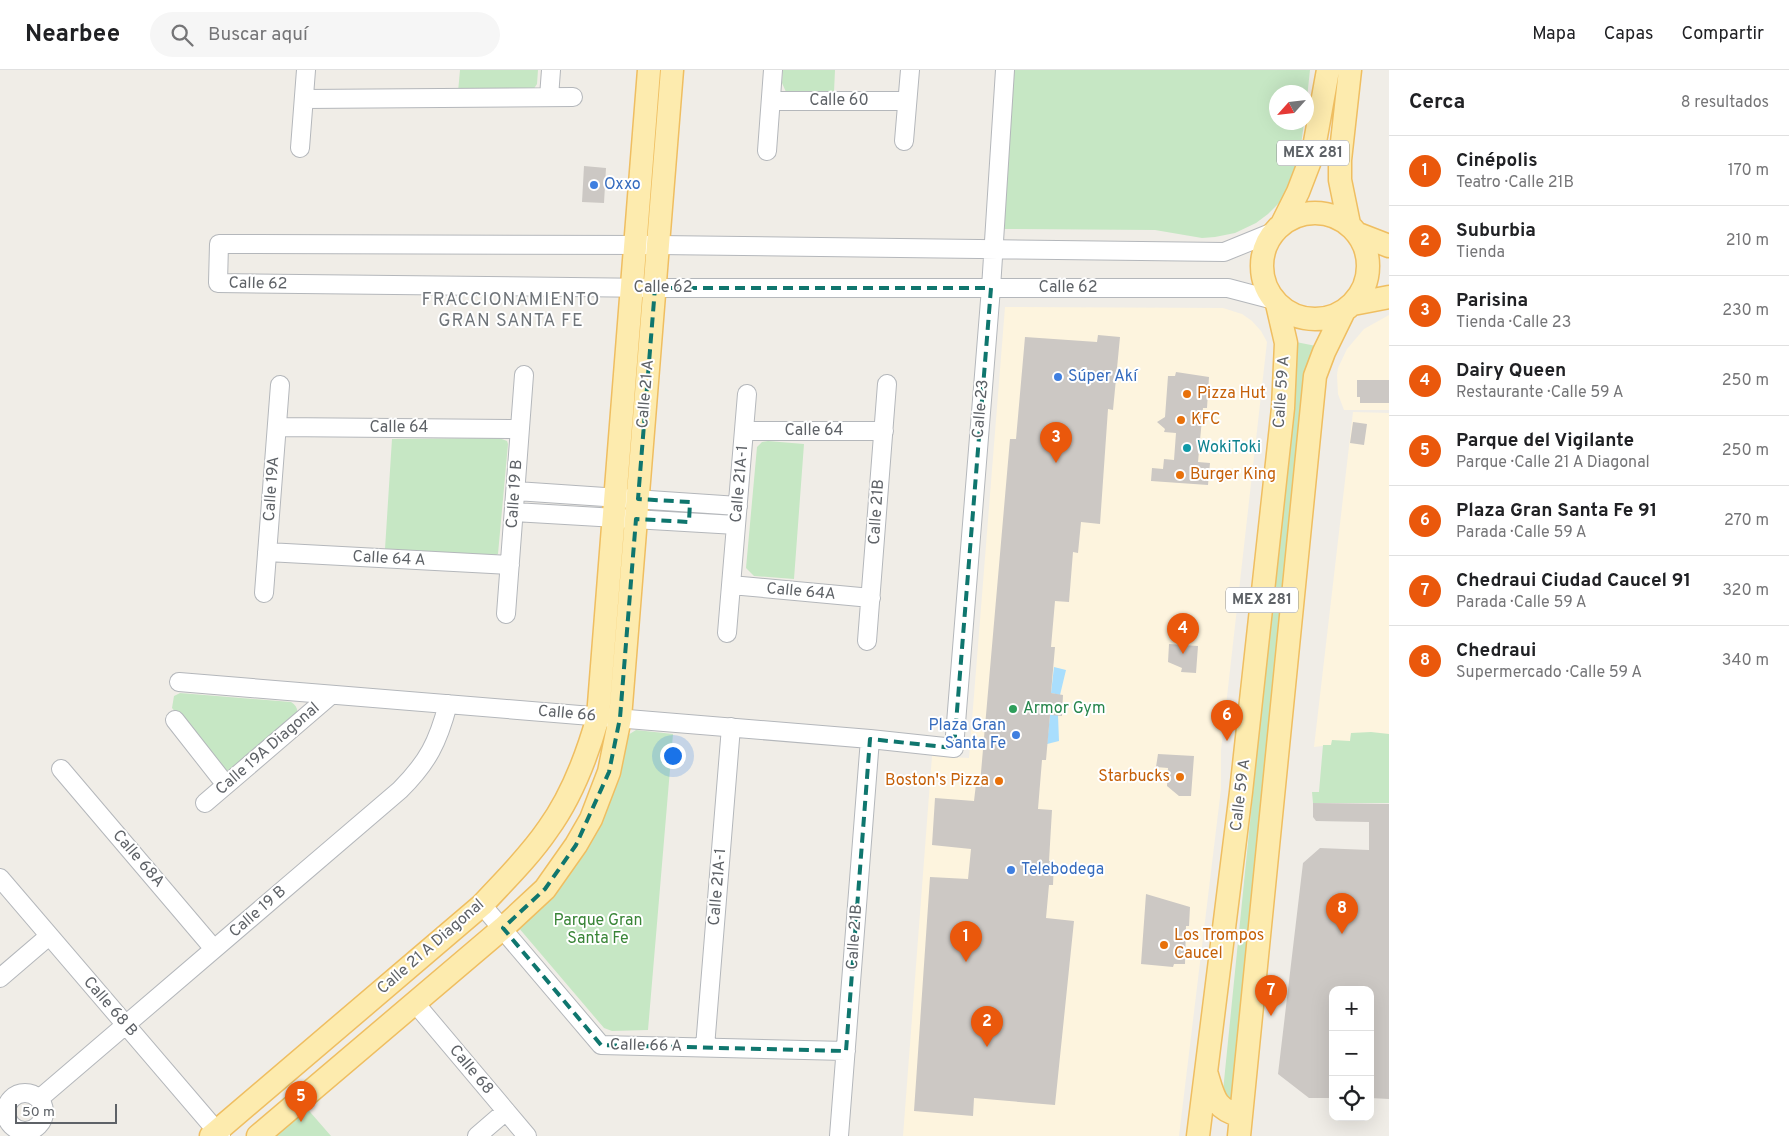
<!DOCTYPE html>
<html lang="es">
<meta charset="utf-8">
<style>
:root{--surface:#fff;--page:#f6f6f6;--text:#202124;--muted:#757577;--line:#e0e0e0;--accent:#ea580c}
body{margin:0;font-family:Overpass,sans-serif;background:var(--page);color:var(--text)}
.controls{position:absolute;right:15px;bottom:15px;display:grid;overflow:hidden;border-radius:10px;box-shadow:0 5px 20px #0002}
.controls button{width:45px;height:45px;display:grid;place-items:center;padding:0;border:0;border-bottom:1px solid var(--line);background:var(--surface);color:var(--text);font:25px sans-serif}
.compass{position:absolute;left:1269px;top:15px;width:45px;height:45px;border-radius:50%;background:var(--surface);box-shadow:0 5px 20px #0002;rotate:243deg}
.scale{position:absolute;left:15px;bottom:12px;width:102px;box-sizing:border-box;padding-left:5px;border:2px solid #5e6267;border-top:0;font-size:14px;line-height:18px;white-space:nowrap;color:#5e6267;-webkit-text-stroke:4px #fff;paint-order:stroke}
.you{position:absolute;left:672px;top:685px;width:18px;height:18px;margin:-12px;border:4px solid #fff;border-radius:50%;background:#1a73e8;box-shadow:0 0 0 8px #1a73e833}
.badge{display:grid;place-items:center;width:32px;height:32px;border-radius:50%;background:var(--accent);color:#fff;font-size:16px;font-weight:700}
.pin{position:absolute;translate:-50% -41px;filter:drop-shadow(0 1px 2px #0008)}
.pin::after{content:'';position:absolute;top:26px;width:18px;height:15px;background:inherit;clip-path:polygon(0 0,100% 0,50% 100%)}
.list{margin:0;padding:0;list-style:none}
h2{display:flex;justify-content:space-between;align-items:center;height:65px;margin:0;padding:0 20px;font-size:21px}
h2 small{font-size:16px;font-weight:400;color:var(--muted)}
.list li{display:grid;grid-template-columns:32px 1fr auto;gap:15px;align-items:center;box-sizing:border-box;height:70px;padding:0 20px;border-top:1px solid var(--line)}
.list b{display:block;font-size:19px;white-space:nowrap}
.list p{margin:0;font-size:16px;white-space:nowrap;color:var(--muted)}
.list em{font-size:16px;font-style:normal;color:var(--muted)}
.icon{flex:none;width:28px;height:28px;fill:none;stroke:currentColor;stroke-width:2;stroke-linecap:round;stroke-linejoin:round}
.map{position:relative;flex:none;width:1389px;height:1066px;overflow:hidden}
header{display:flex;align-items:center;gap:30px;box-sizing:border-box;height:70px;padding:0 25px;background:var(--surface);border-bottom:1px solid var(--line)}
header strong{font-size:24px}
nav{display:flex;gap:28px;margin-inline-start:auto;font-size:18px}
.search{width:350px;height:45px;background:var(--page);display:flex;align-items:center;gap:12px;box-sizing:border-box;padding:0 18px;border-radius:28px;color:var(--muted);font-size:19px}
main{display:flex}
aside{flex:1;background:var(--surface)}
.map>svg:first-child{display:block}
.commercial{fill:#fdf4de}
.green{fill:#c6e7c4}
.water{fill:#a9defd}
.building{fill:#ccc8c4}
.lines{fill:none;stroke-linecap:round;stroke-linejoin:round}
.minor-casing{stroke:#b4b7bb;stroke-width:20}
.major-casing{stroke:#efbe61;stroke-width:25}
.minor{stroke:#fff;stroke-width:18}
.major{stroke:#fdebae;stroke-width:22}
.marked{fill:none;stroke:#0f766e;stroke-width:4;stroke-dasharray:10 6;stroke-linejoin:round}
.shop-dot{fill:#3f7fe0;stroke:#fff;stroke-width:2}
.food-dot{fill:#e8710a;stroke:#fff;stroke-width:2}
.culture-dot{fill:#0f9aa8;stroke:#fff;stroke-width:2}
.leisure-dot{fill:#2e9e5b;stroke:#fff;stroke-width:2}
.labels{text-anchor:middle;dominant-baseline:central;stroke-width:4;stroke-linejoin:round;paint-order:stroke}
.shield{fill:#fff;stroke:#8e9195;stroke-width:1}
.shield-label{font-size:15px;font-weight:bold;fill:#5e6267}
.street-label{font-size:16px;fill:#5e6267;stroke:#fff}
.shop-label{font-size:16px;fill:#366cbe;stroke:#fff;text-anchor:start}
.food-label{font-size:16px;fill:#c56008;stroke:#fff;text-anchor:start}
.culture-label{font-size:16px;fill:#0d838f;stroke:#fff;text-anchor:start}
.leisure-label{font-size:16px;fill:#27864d;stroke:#fff;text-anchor:start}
.park-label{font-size:16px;fill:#398537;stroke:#fff}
.neighbourhood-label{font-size:18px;letter-spacing:1px;fill:#6f7479;stroke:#fff}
</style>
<header>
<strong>Nearbee</strong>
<div class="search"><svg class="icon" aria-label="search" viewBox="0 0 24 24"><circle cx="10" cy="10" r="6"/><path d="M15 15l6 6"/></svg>Buscar aquí</div>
<nav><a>Mapa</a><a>Capas</a><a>Compartir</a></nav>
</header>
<main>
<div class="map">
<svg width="1389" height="1066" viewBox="0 0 1389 1066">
<rect width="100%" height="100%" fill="#f0ede7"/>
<path class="commercial" d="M1005,237L1223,238L1242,244L1252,251L1261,261L1267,272L1221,680V719L1179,1066H903L932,686L969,688Z
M1389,245V340H1344L1338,324L1337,305L1338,298L1347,279L1364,259Z
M1353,342L1389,343V664L1351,663L1350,671H1332L1331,675L1314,677Z"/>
<path class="green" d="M460,0H538L537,14L533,20L458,22Z
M783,0H835L834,22L791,24L786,22L782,13Z
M1013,0H1310L1307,28L1306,22H1276V52L1304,53L1301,75L1302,87L1283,129L1268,144L1256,153L1235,163L1215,167L1202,168L1155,160L1001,159Z
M1291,271L1316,276L1231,1038L1222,1031L1295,305Z
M499,368L507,371L508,374L498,484L492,487L385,479L392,369Z
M768,371L804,374L794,509L754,506L746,498L757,377L762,372Z
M180,623L291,632C296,635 298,639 297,644L232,700L226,701L172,638L174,626Z
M636,660L673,664L648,960L612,961L604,958L518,857L618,709L628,665Z
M1371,662L1389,664V733H1313L1312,722H1319L1323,675H1331L1332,670L1350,671L1351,663Z
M304,1035L331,1066H267Z"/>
<path class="water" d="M1054,597L1066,600L1060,625L1051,623Z
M1050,645H1058L1059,671L1047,674Z"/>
<path class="building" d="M584,96L606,98L604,133L582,132Z
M1098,265L1120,267L1113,340L1108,339L1100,454L1081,452L1078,483L1073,482L1069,532L1055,531L1051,577H1055L1051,623L1063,625L1062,646L1050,645L1046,690H1042L1038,739L1052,740L1049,791H1054L1053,815H1049L1046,848L1074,851L1055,1035L974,1028L973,1046L914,1041L930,807L968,809L971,779L932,775L935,728L974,731L976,714H980L1010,369H1016L1025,267L1097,272Z
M1176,302L1209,307L1207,338H1203L1198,392L1210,393L1208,415L1151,411L1152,398L1163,399L1164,389L1174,390L1176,363L1164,362L1165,359L1157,352L1165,347L1168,306H1175Z
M1357,310H1389V333H1360V327H1357Z
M1353,352L1367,354L1364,375L1350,373Z
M1169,574L1198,576L1196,603L1181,602L1182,598L1168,592Z
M1158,684L1194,686L1191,726H1179L1167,716L1168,698L1156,697Z
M1313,733L1389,734V1029L1370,1028V920H1333V1028H1309L1278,1004L1303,793L1320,778L1369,780V752L1316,751L1313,747Z
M1146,824L1190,837L1189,856H1186L1185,894H1174L1173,897L1141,894Z"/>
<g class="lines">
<g class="minor-casing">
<path id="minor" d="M549,27L551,0
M304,29L573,27
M771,31H907
M904,71L910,0
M300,78L306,0
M767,81L773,0
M1273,162L1224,182L658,175L219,174L218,213L655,218H1228L1274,230
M277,357L520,359
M744,361H884
M516,421L738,436
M514,442L736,455
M267,482L510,495
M731,515L871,528
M264,523L280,315
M506,544L524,305
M727,563L747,324
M867,571L887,314
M179,612L870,669L954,678L991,218L1005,0
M175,650L226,715
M61,699L214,879
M205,733L331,625
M0,808L221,1066
M482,835L601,975L846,981
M0,908L49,866
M415,933L527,1066
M705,977L731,657
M6 1042a19 19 0 1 1 38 0a19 19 0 1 1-38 0Z
M39,1029L400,720C428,692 438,672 448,634
M477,1066L506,1041
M839,1066L870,669"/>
</g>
<g class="major-casing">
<path id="major" d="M1262 196a53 53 0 1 1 106 0a53 53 0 1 1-106 0Z
M1282,154L1298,122L1313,83L1328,0
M1349,154L1340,110V90L1350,0
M1358,164L1389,176
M1353,234L1389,227
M1207,1005C1214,1028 1215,1039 1241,1046
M211,1066L482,835C505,810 529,787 548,759C572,726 587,686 598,647L649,0
M258,1066L503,858L545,819L576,775L591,749L609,702L620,648L672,0
M1198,1066L1241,722L1283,338L1286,273L1277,234
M1239,1066L1315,306L1324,282L1344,241"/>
</g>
<use href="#minor" class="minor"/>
<use href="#major" class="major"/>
</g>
<path class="marked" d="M655,218H991L954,678L870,669L846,981L601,975L503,858L545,819L576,775L609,702L620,648L636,449L689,452L690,432L638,429Z"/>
<g class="shop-dot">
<circle cx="594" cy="115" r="5"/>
<circle cx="1058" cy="307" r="5"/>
<circle cx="1016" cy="665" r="5"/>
<circle cx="1011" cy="800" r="5"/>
</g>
<g class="food-dot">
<circle cx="1187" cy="324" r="5"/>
<circle cx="1181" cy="350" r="5"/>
<circle cx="1180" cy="405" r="5"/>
<circle cx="1180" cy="707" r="5"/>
<circle cx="999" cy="711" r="5"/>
<circle cx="1164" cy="875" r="5"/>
</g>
<circle class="culture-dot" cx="1187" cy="378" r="5"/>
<circle class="leisure-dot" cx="1013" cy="639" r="5"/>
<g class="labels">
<g class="shield">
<rect x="1277" y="70.5" width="72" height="25" rx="4"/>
<rect x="1226" y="517.5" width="72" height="25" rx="4"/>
</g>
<g class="shield-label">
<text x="1313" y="83">MEX 281</text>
<text x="1262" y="530">MEX 281</text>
</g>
<g class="street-label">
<text x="839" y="31">Calle 60</text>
<text transform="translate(258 214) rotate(1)">Calle 62</text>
<text x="663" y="218">Calle 62</text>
<text x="1068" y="218">Calle 62</text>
<text transform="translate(1282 322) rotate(-86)">Calle 59 A</text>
<text transform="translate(646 324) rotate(-85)">Calle 21 A</text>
<text transform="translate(981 339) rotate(-85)">Calle 23</text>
<text x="399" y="358">Calle 64</text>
<text x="814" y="361">Calle 64</text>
<text transform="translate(740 414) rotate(-85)">Calle 21A-1</text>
<text transform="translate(272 419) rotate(-86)">Calle 19A</text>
<text transform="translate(515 424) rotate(-86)">Calle 19 B</text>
<text transform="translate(877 442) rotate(-86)">Calle 21B</text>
<text transform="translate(389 489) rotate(3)">Calle 64 A</text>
<text transform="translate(801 522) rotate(5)">Calle 64A</text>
<text transform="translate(567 644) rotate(5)">Calle 66</text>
<text transform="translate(268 679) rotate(-41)">Calle 19A Diagonal</text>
<text transform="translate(1241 725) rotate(-83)">Calle 59 A</text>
<text transform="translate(138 789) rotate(49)">Calle 68A</text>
<text transform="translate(718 817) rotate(-85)">Calle 21A-1</text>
<text transform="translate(258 842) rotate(-41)">Calle 19 B</text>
<text transform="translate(855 867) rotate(-86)">Calle 21B</text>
<text transform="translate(431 877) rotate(-41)">Calle 21 A Diagonal</text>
<text transform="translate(110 937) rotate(49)">Calle 68 B</text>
<text transform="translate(646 976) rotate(1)">Calle 66 A</text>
<text transform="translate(471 1000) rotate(50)">Calle 68</text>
</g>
<g class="shop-label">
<text x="604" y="115">Oxxo</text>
<text x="1068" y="307">Súper Akí</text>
<text x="1006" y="656" text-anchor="end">Plaza Gran<tspan x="1006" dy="18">Santa Fe</tspan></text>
<text x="1021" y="800">Telebodega</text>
</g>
<g class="food-label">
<text x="1197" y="324">Pizza Hut</text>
<text x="1191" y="350">KFC</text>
<text x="1190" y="405">Burger King</text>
<text x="1170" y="707" text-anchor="end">Starbucks</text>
<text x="989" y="711" text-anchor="end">Boston's Pizza</text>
<text x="1174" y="866">Los Trompos<tspan x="1174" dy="18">Caucel</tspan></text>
</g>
<g class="culture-label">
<text x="1197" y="378">WokiToki</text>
</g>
<g class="leisure-label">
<text x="1023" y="639">Armor Gym</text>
</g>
<g class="park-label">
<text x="598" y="851">Parque Gran<tspan x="598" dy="18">Santa Fe</tspan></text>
</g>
<g class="neighbourhood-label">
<text x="511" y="230">FRACCIONAMIENTO<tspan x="511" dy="21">GRAN SANTA FE</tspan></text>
</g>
</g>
</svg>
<div class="controls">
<button>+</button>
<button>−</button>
<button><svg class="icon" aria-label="locate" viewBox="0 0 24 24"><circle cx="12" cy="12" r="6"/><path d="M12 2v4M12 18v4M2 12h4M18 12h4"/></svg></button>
</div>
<svg class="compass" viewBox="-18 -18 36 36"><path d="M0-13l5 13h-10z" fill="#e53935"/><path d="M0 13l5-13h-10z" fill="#757577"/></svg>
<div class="scale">50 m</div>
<div class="you"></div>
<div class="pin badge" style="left:966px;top:892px">1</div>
<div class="pin badge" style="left:987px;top:977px">2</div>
<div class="pin badge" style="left:1056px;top:393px">3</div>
<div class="pin badge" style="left:1183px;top:584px">4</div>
<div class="pin badge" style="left:301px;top:1052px">5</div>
<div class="pin badge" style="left:1227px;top:671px">6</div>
<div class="pin badge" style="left:1271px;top:946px">7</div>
<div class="pin badge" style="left:1342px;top:864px">8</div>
</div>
<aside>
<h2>Cerca<small>8 resultados</small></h2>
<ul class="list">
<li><span class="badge">1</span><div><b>Cinépolis</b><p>Teatro · Calle 21B</p></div><em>170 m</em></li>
<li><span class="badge">2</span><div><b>Suburbia</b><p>Tienda</p></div><em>210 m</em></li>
<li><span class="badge">3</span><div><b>Parisina</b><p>Tienda · Calle 23</p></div><em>230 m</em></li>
<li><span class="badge">4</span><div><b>Dairy Queen</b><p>Restaurante · Calle 59 A</p></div><em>250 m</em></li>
<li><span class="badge">5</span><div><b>Parque del Vigilante</b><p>Parque · Calle 21 A Diagonal</p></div><em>250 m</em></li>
<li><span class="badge">6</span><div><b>Plaza Gran Santa Fe 91</b><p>Parada · Calle 59 A</p></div><em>270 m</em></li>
<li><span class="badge">7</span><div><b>Chedraui Ciudad Caucel 91</b><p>Parada · Calle 59 A</p></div><em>320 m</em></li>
<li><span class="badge">8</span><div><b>Chedraui</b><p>Supermercado · Calle 59 A</p></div><em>340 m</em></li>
</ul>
</aside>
</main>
